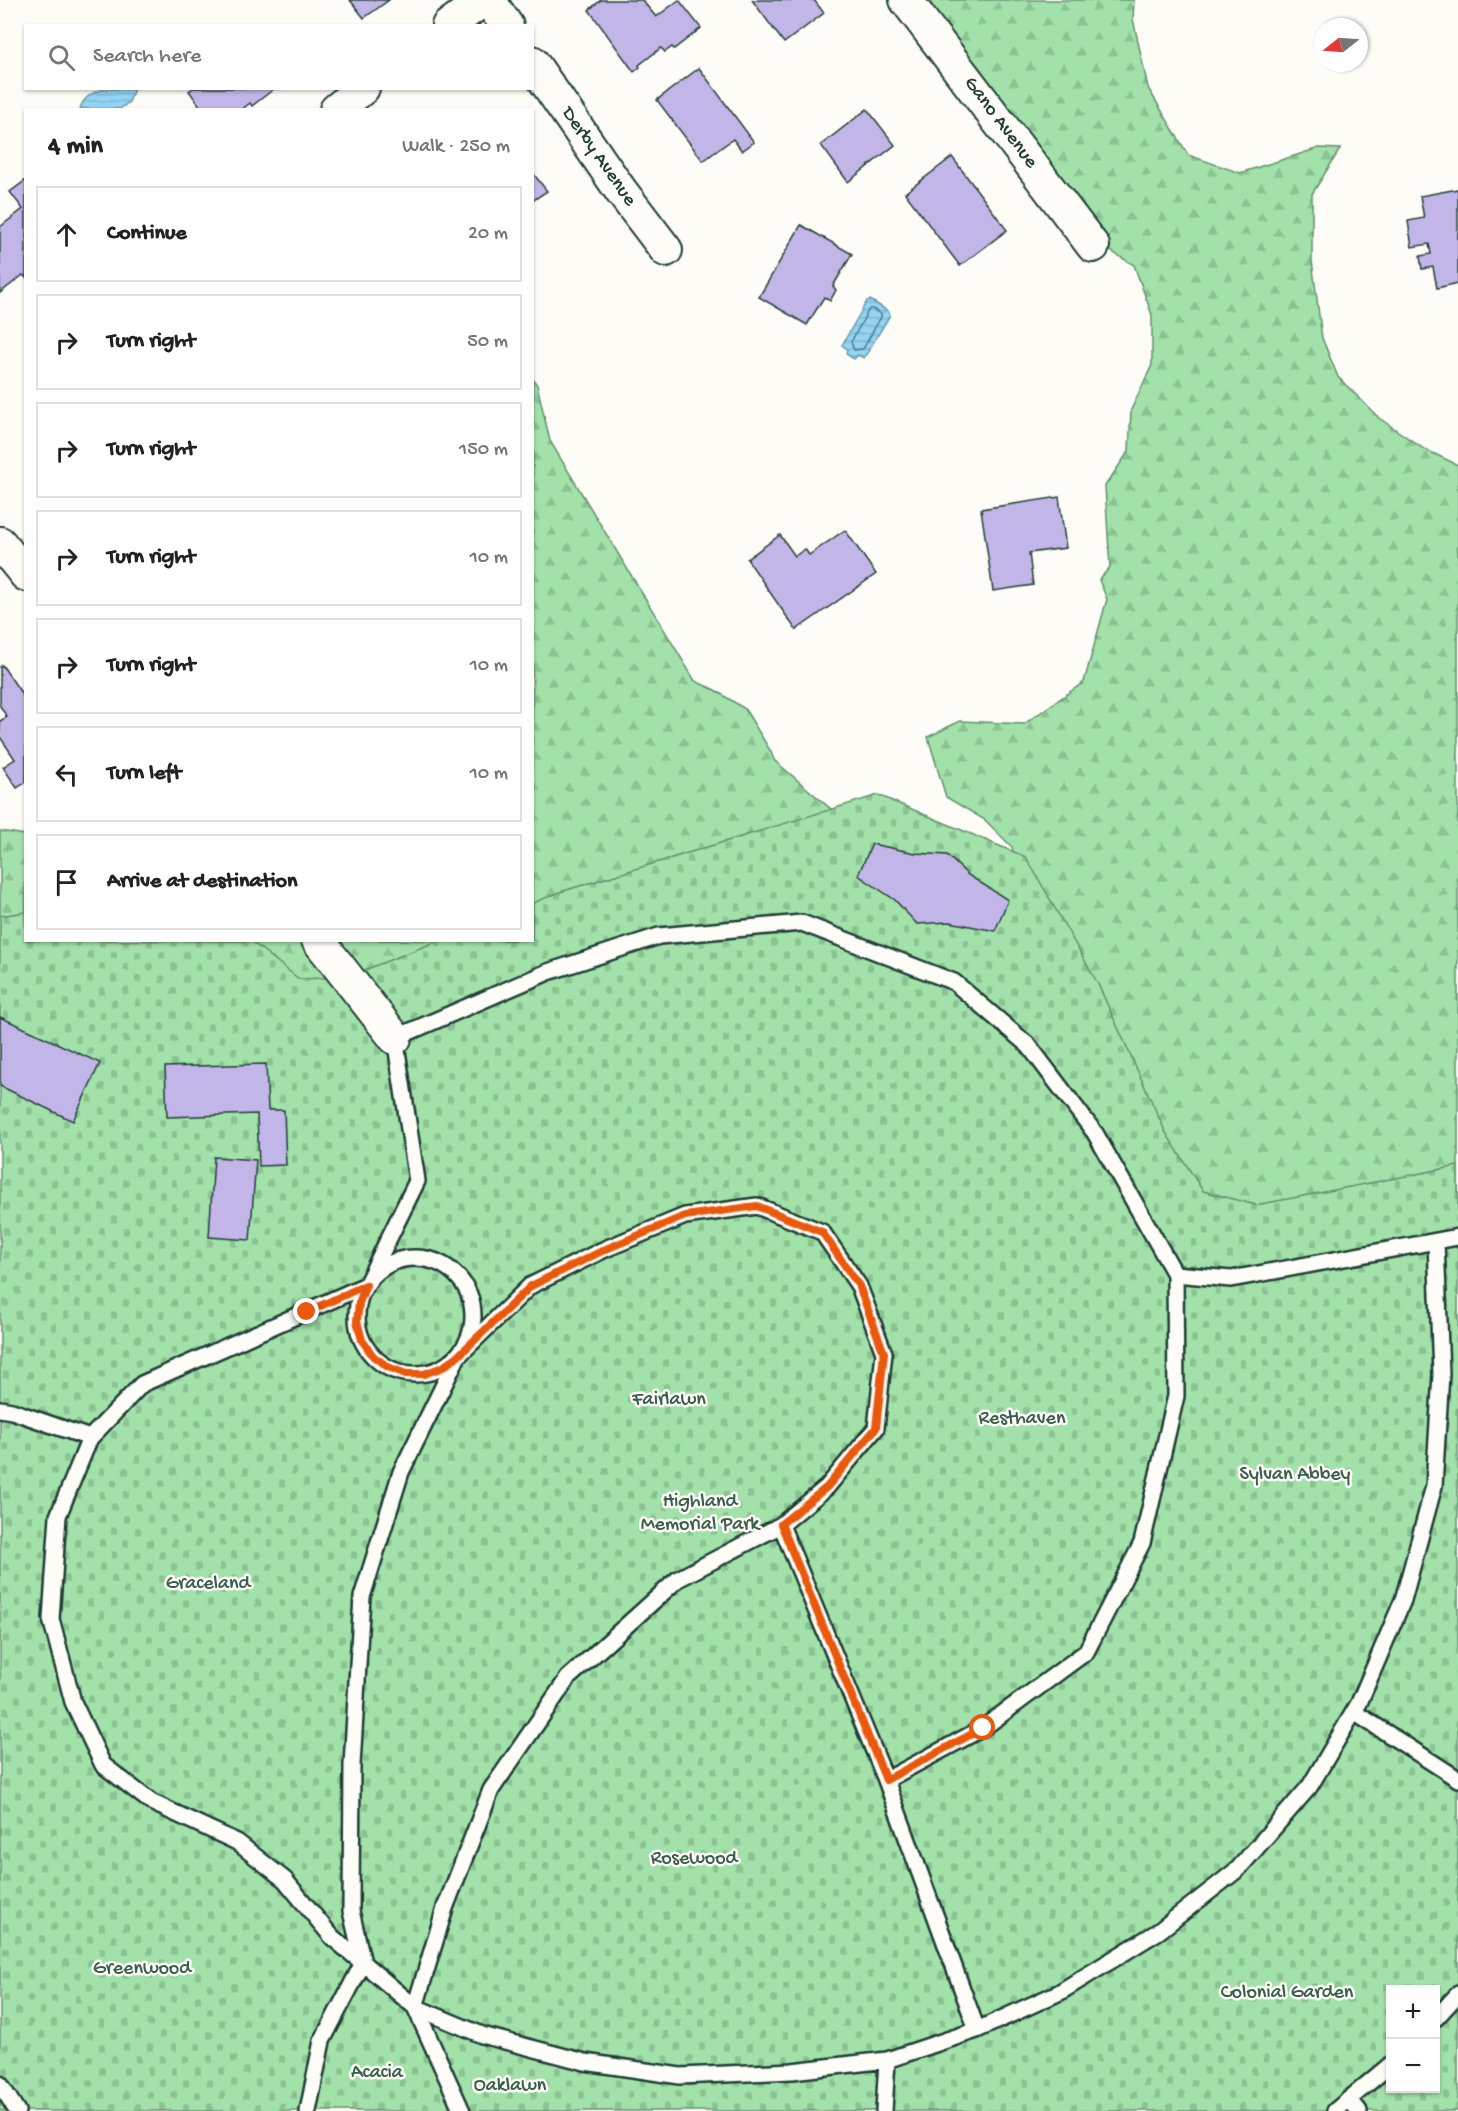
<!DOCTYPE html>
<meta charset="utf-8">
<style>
:root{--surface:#fff;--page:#f2f2f2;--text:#222;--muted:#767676;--line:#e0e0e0}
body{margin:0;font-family:"Gochi Hand",sans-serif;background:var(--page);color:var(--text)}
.controls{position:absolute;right:18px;bottom:18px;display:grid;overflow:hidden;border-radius:0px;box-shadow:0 2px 4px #0004}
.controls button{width:54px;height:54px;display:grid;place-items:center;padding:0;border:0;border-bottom:2px solid var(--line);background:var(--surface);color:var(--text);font:30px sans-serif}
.compass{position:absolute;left:1314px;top:18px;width:54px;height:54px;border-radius:50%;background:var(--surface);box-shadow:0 2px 4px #0004;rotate:253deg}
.stop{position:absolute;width:18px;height:18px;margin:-14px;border:4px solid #ea580c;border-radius:50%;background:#fff}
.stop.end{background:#ea580c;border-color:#fff;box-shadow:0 2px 6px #0008}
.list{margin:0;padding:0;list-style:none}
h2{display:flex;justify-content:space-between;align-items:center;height:78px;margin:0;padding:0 24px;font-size:26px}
h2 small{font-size:20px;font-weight:400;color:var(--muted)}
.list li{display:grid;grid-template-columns:39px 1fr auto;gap:18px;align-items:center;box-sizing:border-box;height:96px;margin:0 12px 12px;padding:0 12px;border:2px solid var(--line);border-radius:0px}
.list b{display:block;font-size:22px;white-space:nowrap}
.list em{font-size:20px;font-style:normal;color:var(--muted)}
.icon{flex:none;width:33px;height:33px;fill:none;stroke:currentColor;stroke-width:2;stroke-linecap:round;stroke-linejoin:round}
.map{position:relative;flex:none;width:1458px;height:2111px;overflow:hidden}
.search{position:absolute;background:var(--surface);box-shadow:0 2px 4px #0004;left:24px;top:24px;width:510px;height:66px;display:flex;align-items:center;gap:15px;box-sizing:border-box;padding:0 21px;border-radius:0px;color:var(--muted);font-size:22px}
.panel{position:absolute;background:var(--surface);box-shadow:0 2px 4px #0004;left:24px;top:108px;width:510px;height:834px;border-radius:0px}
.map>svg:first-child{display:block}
.forest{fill:url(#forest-firs);stroke:#608f6e;stroke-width:1.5}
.cemetery{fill:url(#cemetery-stones);stroke:#608f6e;stroke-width:1.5;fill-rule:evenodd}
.water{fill:url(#water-rules);stroke:#6598a8;stroke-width:1.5}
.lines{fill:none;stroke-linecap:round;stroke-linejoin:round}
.shore{stroke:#4e7981;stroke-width:1.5}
.building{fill:#c2b5e7;stroke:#1f3d34;stroke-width:1.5}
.lane-casing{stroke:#1f3d34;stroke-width:20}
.street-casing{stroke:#1f3d34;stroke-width:36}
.lane{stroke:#fdfcf7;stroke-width:15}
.street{stroke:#fdfcf7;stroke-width:32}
.route{stroke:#ea580c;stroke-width:8}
.labels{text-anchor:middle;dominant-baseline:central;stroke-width:5;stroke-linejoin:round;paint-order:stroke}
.street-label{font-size:20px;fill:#1f3d34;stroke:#fdfcf7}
.park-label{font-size:20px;fill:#395e4b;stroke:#fdfcf7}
</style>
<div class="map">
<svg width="1458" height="2111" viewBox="0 0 1458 2111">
<defs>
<pattern id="forest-firs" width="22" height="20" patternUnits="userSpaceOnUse" patternTransform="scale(1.5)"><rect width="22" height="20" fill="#a2e1a9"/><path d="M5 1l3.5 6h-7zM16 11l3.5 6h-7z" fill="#8bc292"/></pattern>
<pattern id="cemetery-stones" width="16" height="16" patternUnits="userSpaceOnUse" patternTransform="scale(1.5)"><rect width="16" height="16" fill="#a2e1a9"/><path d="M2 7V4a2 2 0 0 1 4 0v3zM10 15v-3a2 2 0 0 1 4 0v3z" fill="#8bc292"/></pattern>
<pattern id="water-rules" width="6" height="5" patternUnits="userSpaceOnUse" patternTransform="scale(1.5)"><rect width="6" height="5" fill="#94d4f5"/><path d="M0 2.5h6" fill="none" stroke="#7fb7d3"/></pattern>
</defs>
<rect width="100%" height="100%" fill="#fdfcf7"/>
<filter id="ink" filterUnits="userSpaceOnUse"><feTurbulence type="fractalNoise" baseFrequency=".0167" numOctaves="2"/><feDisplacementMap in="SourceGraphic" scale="12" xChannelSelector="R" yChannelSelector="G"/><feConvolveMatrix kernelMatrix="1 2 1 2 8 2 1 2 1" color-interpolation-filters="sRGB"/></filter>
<g filter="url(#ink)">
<path class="forest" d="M909,0H1134L1133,19L1148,88L1188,155L1240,173L1319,148L1340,149L1312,194V261L1322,338L1338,377L1379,418L1424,449L1458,465V1222L1204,1283L1017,884L1012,847L985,820L946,797L928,737L960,721L1024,724L1084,682L1107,599L1099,580L1110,567L1105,486L1129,451L1131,410L1152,365V315L1134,265L1097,243Z
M533,379L537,385L550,441L695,681L715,690L745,709L771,752L774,760L832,810L794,822L802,845L388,1001L56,941L532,940Z
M0,831L25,835L26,940L0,944Z"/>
<path class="cemetery" d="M878,795L1026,857L1098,984L1166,1133L1203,1191L1256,1205L1458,1166V2111H0V916L25,912L26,940L251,941L299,979L347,977L438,941L532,940L533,903L560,892ZM1390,1990H1436V2088H1390Z"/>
<path class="water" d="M134,89L129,102L120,109H80C87,86 113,88 134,89Z
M870,300L888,311L890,315L864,358L858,355L854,359L846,354L847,349L842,345L867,301Z"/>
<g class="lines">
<path class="shore" d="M869,309H872L881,314V317L863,349L854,350L851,342Z"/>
</g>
<path class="building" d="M350,0H389L364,18Z
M601,0H642L656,17L679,0L701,28L674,49L672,47L665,52L661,48L639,65L640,67L634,72L589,10Z
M752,0H814L824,13L784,43Z
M699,68L754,142L742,151L733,139L703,161L657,100Z
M193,88H275L252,106L250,103L241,110H203L189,91Z
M867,109L895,145L848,182L821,145Z
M952,157L1007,230L960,266L905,193Z
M532,172L547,191L532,201Z
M26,180V278L23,275L0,293V227L23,209L10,192Z
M1458,189V283L1437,288L1433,267L1422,269L1420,256L1431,254L1429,244L1412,247L1408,221L1424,218L1420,196Z
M801,225L852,254L833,286L836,290L830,301L824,297L807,325L759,297Z
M1059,497L1066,548L1029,553L1033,585L993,591L981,509Z
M845,530L876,574L796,630L747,559L780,535L795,556L805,549L809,555Z
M2,665L26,700V782L17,788L3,767L15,759L0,737V721L7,717L0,706V667Z
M872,844L915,853L947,855L968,875L1008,900L995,931L950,922L917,924L895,900L858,875Z
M0,1017L100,1063L73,1121L0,1086Z
M266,1064L268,1110H284L286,1165L259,1166L257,1114L167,1117L165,1067Z
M214,1157L256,1160L250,1240L209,1237Z"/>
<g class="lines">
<g class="lane-casing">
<path id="lane" d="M357 1316a58 58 0 1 1 116 0a58 58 0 1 1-116 0Z
M1175,1274L1231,1279L1458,1237
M0,1409L12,1411L90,1438
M781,1525L886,1780L977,2030
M1354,1712L1458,1779
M886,1780L983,1728L1086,1652L1142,1543L1176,1396L1175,1274L1095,1133L1029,1046L954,982L802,923L659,936L548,972L395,1038L417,1181L366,1285L142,1384L90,1438L58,1516L51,1619L73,1702L103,1765L151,1802L237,1842L285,1880L332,1937L415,2007L482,2035L585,2062L680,2076L792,2071L887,2060L977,2030L1060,1992L1159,1931L1238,1869L1310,1786L1359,1703L1403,1600L1434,1486L1441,1374L1436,1242
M1436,2018L1458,1994
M0,2084L17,2111
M1349,2099L1359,2111
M308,2111L322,2041L363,1963L351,1911L352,1765L362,1597L401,1472L458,1356L530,1286L605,1249L685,1216L757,1206L822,1232L859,1286L884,1353L876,1428L827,1487L781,1525L678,1579L568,1678L491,1790L445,1908L415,2007L462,2111
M884,2111L887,2060
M1335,2111L1390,2065"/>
</g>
<g class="street-casing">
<path id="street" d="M489,0L507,26
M906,0L1093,246
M448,26L483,0
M532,62L621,191L666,250
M336,110L363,88
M0,543L26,575
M318,940L395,1038"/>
</g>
<use href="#lane" class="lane"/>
<use href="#street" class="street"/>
</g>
</g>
<g class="lines" filter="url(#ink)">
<path class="route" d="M307,1312L366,1285L359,1303L357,1321L362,1340L373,1356L388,1367L406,1374H424L443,1367L458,1356L531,1286L606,1249L685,1216L757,1206L822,1232L859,1286L884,1353L876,1428L827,1487L781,1524L886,1780L983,1728"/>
</g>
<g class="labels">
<g class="street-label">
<text transform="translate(1000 123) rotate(53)">Gano Avenue</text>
<text transform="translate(598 157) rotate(55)">Derby Avenue</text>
</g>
<g class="park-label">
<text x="669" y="1400">Fairlawn</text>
<text x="1022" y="1419">Resthaven</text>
<text x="1295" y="1475">Sylvan Abbey</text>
<text x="700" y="1502">Highland<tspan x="700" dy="23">Memorial Park</tspan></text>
<text x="208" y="1584">Graceland</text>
<text x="694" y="1859">Rosewood</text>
<text x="142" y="1969">Greenwood</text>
<text x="1287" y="1993">Colonial Garden</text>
<text x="377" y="2073">Acacia</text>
<text x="510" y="2086">Oaklawn</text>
</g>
</g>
</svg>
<div class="controls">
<button>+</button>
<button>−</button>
</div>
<svg class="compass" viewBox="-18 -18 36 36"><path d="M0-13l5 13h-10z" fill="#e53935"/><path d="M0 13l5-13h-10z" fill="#767676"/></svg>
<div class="stop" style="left:983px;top:1728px"></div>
<div class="stop end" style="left:307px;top:1312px"></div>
<div class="search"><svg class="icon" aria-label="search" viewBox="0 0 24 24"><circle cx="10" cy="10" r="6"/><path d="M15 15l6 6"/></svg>Search here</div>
<section class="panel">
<h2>4 min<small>Walk · 250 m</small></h2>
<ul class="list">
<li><svg class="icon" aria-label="ahead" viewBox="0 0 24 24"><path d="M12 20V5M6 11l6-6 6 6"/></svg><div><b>Continue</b></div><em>20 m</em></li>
<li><svg class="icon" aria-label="right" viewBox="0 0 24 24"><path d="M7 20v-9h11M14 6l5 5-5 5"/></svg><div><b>Turn right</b></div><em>50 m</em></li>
<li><svg class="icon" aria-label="right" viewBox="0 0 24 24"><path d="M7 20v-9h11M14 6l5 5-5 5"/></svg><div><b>Turn right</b></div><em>150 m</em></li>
<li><svg class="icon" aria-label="right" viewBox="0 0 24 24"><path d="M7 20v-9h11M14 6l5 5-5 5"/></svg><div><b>Turn right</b></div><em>10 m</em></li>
<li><svg class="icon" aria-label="right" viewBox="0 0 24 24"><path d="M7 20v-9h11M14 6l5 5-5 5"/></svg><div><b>Turn right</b></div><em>10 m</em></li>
<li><svg class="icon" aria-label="left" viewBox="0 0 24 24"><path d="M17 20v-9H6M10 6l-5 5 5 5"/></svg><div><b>Turn left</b></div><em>10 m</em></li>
<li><svg class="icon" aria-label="arrive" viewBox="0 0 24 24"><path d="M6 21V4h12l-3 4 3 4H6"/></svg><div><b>Arrive at destination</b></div></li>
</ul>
</section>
</div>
